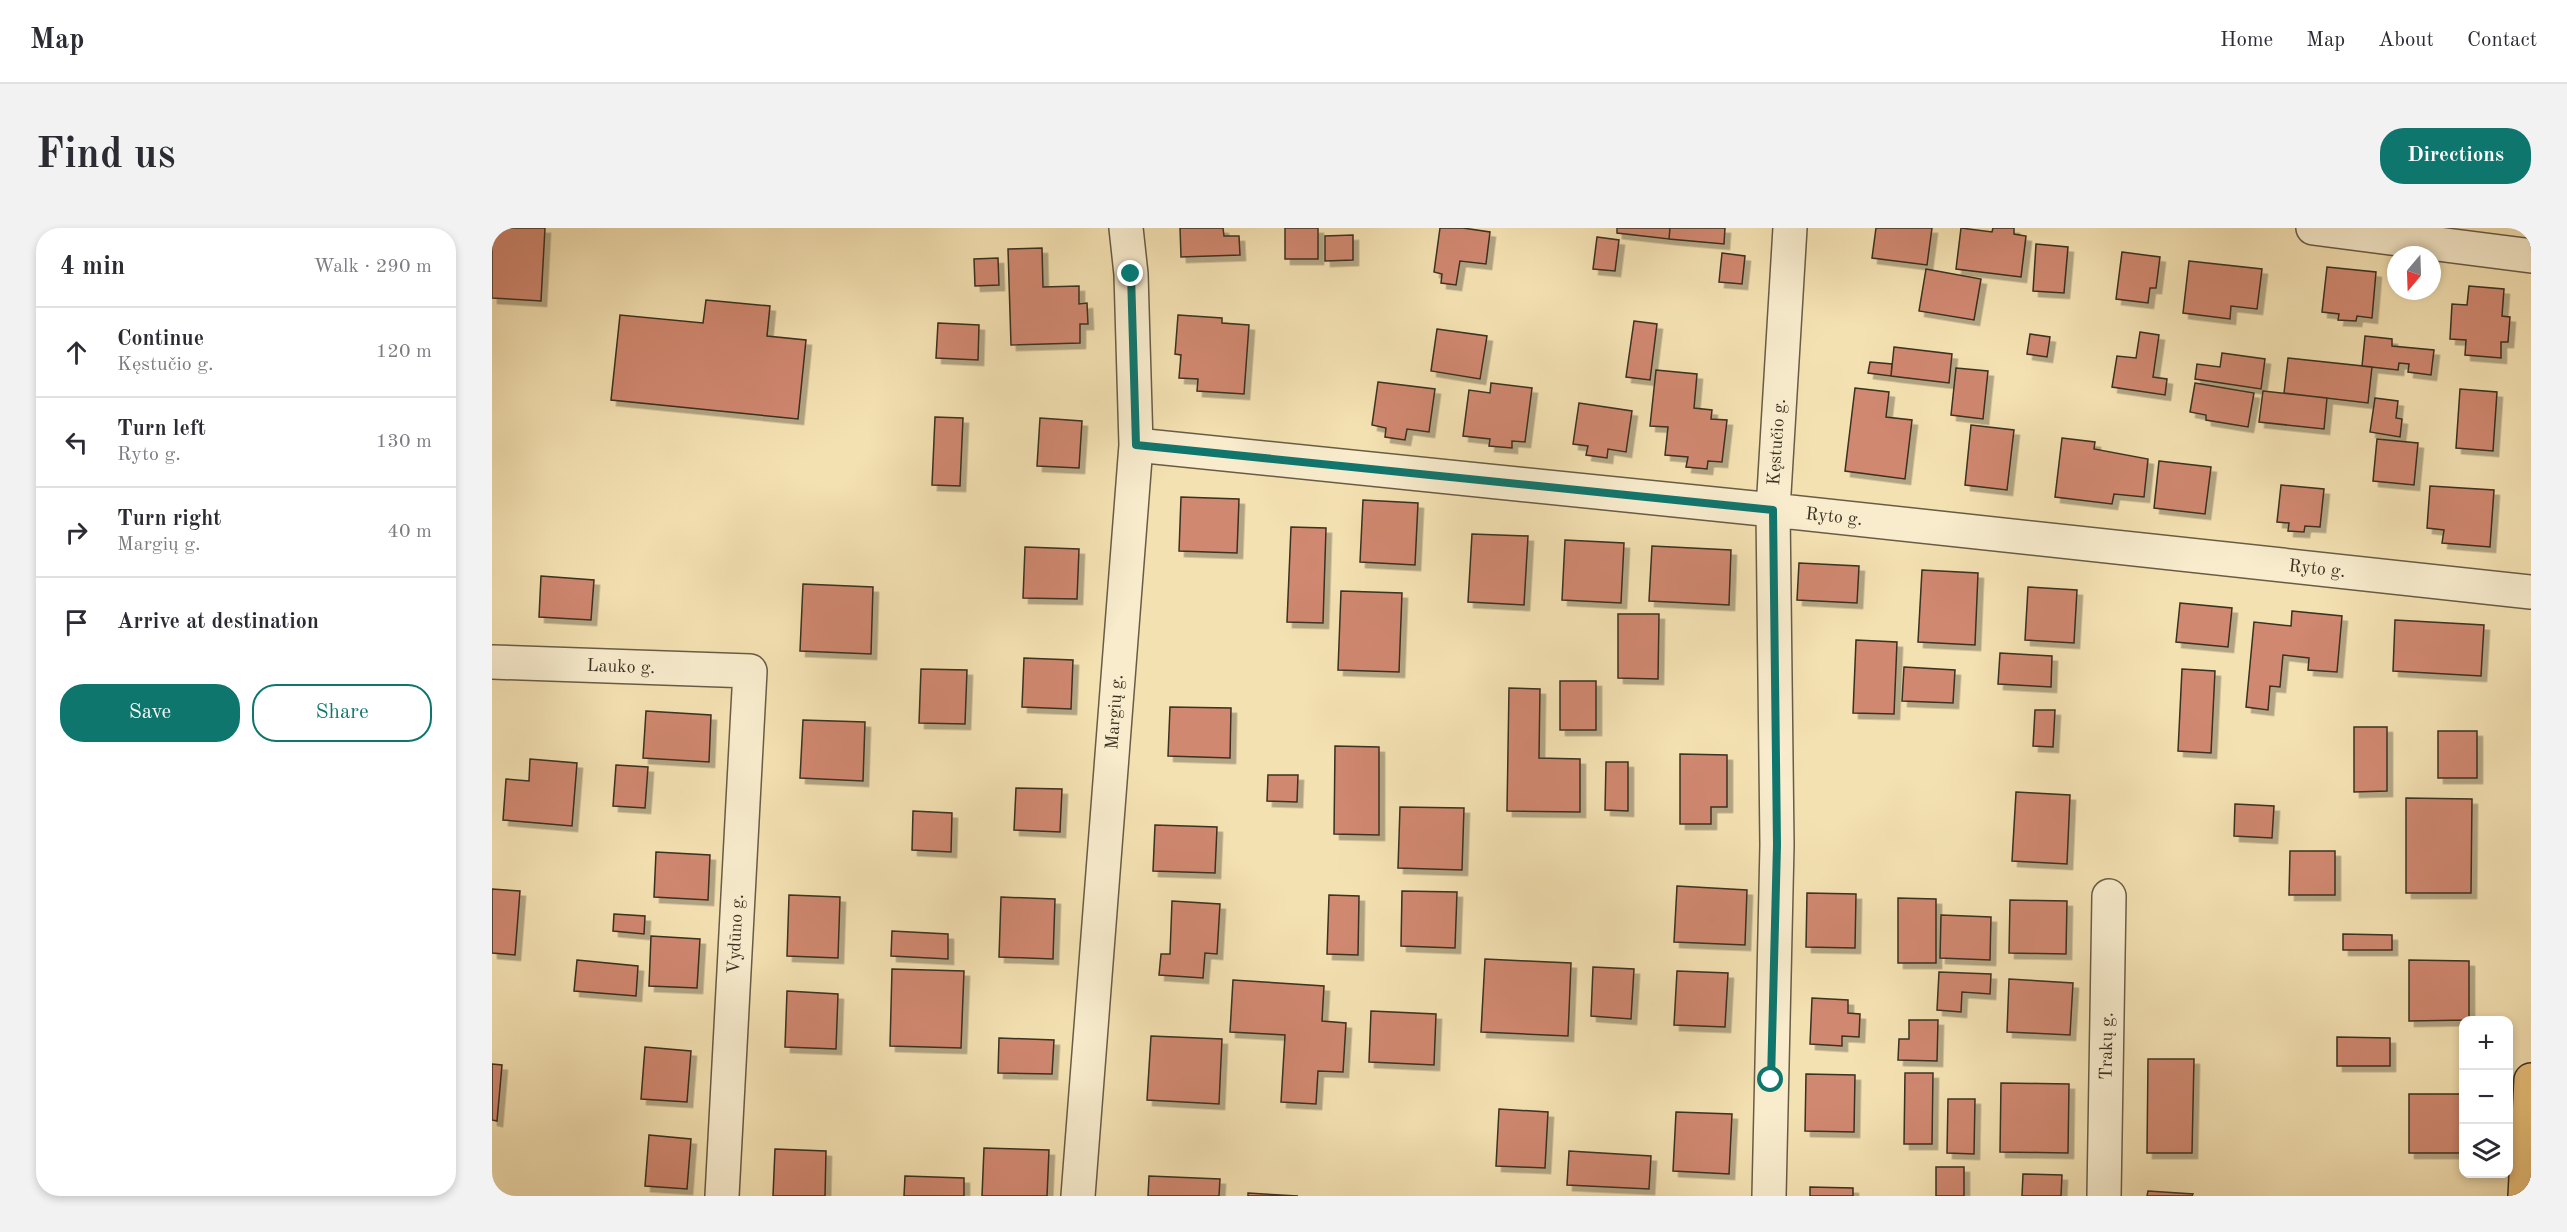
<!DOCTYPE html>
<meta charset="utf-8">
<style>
:root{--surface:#fff;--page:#f2f2f3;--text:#2b2b33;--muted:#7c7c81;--line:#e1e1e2;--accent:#0f766e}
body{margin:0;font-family:"Old Standard TT",serif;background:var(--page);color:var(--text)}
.controls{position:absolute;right:18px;bottom:18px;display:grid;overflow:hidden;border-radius:12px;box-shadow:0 3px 9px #0003}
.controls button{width:54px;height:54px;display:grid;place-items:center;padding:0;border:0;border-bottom:2px solid var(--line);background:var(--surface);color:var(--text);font:30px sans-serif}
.compass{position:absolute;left:1895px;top:18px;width:54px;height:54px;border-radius:50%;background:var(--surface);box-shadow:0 3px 9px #0003;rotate:199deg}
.stop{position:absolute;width:18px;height:18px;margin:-14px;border:4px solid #0f766e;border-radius:50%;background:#fff}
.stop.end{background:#0f766e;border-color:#fff;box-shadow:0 2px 6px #0008}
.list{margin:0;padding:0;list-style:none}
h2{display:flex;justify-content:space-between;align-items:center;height:78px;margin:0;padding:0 24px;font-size:26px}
h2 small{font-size:20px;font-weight:400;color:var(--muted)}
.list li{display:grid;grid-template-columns:39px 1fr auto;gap:18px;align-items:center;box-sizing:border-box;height:90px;padding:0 24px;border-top:2px solid var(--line)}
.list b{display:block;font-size:22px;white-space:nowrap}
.list p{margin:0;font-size:20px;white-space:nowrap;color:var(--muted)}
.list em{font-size:20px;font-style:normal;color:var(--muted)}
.actions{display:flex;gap:12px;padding:18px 24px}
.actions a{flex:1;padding:14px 0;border:2px solid var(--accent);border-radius:24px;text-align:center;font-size:21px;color:var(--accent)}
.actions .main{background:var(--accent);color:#fff}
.icon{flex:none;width:33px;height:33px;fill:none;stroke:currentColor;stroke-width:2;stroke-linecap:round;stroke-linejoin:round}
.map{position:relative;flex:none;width:2039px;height:968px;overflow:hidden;border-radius:24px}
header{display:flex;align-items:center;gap:36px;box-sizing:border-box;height:84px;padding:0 30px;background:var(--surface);border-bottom:2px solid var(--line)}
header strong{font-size:28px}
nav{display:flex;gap:33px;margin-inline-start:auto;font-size:21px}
.intro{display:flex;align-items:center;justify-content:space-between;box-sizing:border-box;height:144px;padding:0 36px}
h1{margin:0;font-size:42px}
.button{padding:15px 27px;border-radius:24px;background:var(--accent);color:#fff;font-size:21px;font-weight:700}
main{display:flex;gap:36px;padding:0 36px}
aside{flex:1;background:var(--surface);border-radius:24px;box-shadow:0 3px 9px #0003}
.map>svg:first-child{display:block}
.building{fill:#d08870;stroke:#3a3022;stroke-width:1.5;filter:url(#shadow)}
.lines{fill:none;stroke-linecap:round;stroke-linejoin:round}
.minor-casing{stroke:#685c46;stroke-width:36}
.highway-casing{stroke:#3a3022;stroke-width:36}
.minor{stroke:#f8eccd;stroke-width:33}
.highway{stroke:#eac079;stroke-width:33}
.route{stroke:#0f766e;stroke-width:8}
.labels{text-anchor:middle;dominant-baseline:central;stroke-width:4.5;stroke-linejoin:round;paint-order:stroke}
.street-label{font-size:18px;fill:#3a3022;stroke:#f8eccd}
</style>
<header>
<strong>Map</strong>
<nav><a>Home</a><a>Map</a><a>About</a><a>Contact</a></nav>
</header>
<div class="intro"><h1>Find us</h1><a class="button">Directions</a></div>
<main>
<aside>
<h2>4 min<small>Walk · 290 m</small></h2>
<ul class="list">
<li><svg class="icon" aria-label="ahead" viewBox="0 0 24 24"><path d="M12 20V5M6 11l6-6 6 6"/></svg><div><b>Continue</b><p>Kęstučio g.</p></div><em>120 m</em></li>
<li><svg class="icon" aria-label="left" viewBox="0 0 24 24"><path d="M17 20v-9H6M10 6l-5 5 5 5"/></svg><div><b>Turn left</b><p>Ryto g.</p></div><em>130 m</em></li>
<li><svg class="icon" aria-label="right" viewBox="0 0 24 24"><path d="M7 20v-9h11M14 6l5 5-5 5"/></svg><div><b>Turn right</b><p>Margių g.</p></div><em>40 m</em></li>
<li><svg class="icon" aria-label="arrive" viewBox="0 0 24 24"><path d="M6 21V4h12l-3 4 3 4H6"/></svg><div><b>Arrive at destination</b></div></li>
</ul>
<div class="actions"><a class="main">Save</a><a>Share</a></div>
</aside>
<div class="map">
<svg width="2039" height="968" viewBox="0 0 2039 968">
<defs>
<filter id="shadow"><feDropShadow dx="5.5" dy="5.5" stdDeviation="0" flood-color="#0004"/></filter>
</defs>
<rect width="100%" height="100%" fill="#f4e1b2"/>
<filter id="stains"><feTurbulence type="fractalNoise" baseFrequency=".00333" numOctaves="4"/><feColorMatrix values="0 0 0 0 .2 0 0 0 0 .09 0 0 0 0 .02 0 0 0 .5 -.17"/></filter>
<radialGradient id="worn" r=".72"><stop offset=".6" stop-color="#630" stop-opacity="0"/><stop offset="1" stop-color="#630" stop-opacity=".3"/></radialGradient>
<path class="building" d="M0,0H53L49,73L0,70Z
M688,0H731L732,8H747L748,27L689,29Z
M793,0H826V31H793Z
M948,0H971L998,4L994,36L968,33L964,57L949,55L950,46L942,44Z
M1125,0H1178L1177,11L1125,5Z
M1178,0H1233L1232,16L1177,11Z
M1384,0H1440L1435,37L1380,30Z
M1469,0L1500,4L1501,0H1522V6L1534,8L1529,49L1464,41Z
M861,7V32L833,33V8Z
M1105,9L1127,12L1123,43L1101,41Z
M1544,16L1576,19L1572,65L1541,63Z
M550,20L551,59L587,58V76L595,75L596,96H588V115L519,117L516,21Z
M1630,24L1668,29L1664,60H1658L1656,75L1624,71Z
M1230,25L1253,28L1250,56L1227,54Z
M506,30L507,57L483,58L482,31Z
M1697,33L1770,41L1765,81L1739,78L1738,91L1691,85Z
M1835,39L1884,44L1880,90L1865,88L1864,93L1846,92L1847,86L1830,84Z
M1434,41L1489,51L1482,92L1427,83Z
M1977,58L2012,61L2010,88L2018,89L2016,114H2009V130L1973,127L1974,112L1958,111L1960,76L1975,77Z
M214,72L278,78L275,108L314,112L306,191L119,172L128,87L211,95Z
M686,87L730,90V95L757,97L752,166L705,163L706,151L687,150L689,127L683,126Z
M1142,93L1165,96L1158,152L1134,149Z
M446,95L487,97L486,132L444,130Z
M945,101L995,108L988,151L939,143Z
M1648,104L1667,107L1661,149L1675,151L1673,167L1620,159L1625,128L1644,130Z
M1538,106L1558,109L1555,129L1535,126Z
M1873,108L1900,111V118L1942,122L1939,147L1916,144L1917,136L1907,135L1906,142L1870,138Z
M1402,119L1460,126L1457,155L1399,148Z
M1730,125L1773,131L1769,161L1703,151L1705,136L1728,139Z
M1796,130L1880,139L1876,175L1792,165Z
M1378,134L1400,136L1399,148L1376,145Z
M1464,140L1496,143L1491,191L1459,187Z
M1164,142L1205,146L1202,180L1220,182L1219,191L1235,192L1230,234L1216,233L1215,241L1194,239L1196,229L1173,227L1176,199L1158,198Z
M886,154L943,161L937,204L915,201L913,212L893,209L894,200L880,197Z
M999,155L1040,160L1033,214L1020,213V220L997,218L998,211L971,208L977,162L998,165Z
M1703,155L1762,165L1756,199L1714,192V187L1698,184Z
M1363,160L1397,164L1394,189L1420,192L1413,251L1353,243Z
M1968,161L2005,164L2001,223L1964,220Z
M1771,163L1835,170L1832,201L1767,194Z
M1883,170L1906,173L1904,190L1910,191L1908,209L1878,204Z
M1087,175L1140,183L1134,224L1116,221L1115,230L1094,227L1096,218L1081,216Z
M443,189L471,190L468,258L440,257Z
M548,190L590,193L587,240L545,238Z
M1479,197L1522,202L1515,262L1473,257Z
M1570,210L1603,214L1602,221L1656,231L1652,269L1622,266L1620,276L1563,269Z
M1885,211L1926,215L1922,257L1881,253Z
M1667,233L1719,239L1713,286L1662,280Z
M1789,257L1832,261L1828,299L1813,298L1812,304L1796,303L1797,295L1785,294Z
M1938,258L2002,262L1998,319L1950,315L1952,302L1935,300Z
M689,269L747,271L745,325L687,323Z
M871,272L926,275L923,337L868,334Z
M799,299L834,300L831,395L795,394Z
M980,306L1036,308L1032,377L976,374Z
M1073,312L1132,315L1129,375L1070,372Z
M1160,318L1239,322L1237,377L1157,373Z
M533,319L587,321L585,371L531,370Z
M1307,335L1367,338L1365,375L1305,372Z
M1430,342L1486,345L1483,417L1426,414Z
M49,348L102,352L99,392L47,389Z
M311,356L381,359L379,426L308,423Z
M1536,359L1585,362L1582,415L1533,412Z
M849,363L910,365L907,444L846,442Z
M1688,375L1740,380L1736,419L1684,414Z
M1800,383L1850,388L1845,444L1816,442L1817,430L1791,427L1788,459L1778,458L1776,482L1754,479L1762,394L1799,398Z
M1126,386H1167L1166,451L1126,450Z
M1903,392L1992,397L1989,448L1901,443Z
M1364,412L1405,414L1402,486L1361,485Z
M1508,425L1560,428L1559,459L1506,456Z
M532,430L581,432L579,481L530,479Z
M1412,439L1463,442L1461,475L1410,473Z
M429,441L475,442L473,496L427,495Z
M1690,441L1723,443L1719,525L1686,523Z
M1068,453H1104V502H1068Z
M1017,460L1048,461L1047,530L1088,531V584L1015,583Z
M678,479L739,480L738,530L676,528Z
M1543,482H1563L1561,519L1541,518Z
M154,483L219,487L217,534L151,530Z
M311,492L373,494L371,553L308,550Z
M1862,499H1895V563L1862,564Z
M1946,503H1985V550H1946Z
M843,518L887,519V607L842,606Z
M1188,526L1235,527V579H1219V596H1188Z
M38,531L85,535L80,598L11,592L14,551L37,553Z
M1114,534H1136V583L1113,582Z
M124,537L156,539L153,580L121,578Z
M776,547H806L805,574L775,573Z
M524,560L570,561L568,604L522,602Z
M1524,564L1578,567L1575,636L1520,633Z
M1914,570L1980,571L1979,665H1914Z
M1743,576L1782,578L1780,610L1742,608Z
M908,579L972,580L970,642L906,640Z
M421,583L460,585L459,624L420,622Z
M663,597L725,599L723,645L661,643Z
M1798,623H1843V667H1797Z
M164,624L218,627L216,672L162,669Z
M1185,658L1255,662L1253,717L1182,714Z
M0,661L28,663L23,727L0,725Z
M910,663L965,664L963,720L909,718Z
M1315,665L1364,666L1363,720L1314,719Z
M297,667L348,669L346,730L295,728Z
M837,667L867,668L866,727L835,726Z
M509,669L563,671L561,731L507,729Z
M1406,670L1444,671V735H1406Z
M1518,672L1575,673L1574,726L1517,725Z
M680,673L728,676L725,726L713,725L711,750L667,747L669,726H678Z
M122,686L153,688L152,706L121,703Z
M1449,687L1499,689L1498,732L1448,730Z
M400,703L456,706V731L399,728Z
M1851,706L1900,707V722H1851Z
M159,708L208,711L205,760L157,758Z
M993,731L1079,735L1076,808L989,804Z
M85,732L146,738L144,768L82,763Z
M1917,732L1977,733V792L1917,793Z
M1101,739L1142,741L1139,791L1099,788Z
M400,741L472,743L469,820L398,818Z
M1185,743L1236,745L1233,799L1182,797Z
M1447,744L1499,746L1498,766L1470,764L1469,784L1445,782Z
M1517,751L1581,755L1578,807L1515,804Z
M741,752L832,758L830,793L854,795L851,844L826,843L824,876L789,874L793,807L738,804Z
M295,763L346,766L344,821L293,819Z
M1320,770L1356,772V785L1368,786L1367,809L1350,808V818L1318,816Z
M879,783L944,786L942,837L877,834Z
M1417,792H1446L1445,833L1406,832L1407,811H1417Z
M659,808L730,811L727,876L655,872Z
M1845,809L1898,810V838H1845Z
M507,810L562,812L560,846L506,845Z
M153,819L199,823L195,874L149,871Z
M1656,831H1702L1700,925H1655Z
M0,836L10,837L5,893L0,892Z
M1413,845H1441L1440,916H1412Z
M1314,846L1363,847L1362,904L1313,903Z
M1509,855L1577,856L1576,925L1508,924Z
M1917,866H1972V925H1917Z
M1456,871H1483L1482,926L1455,925Z
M1007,881L1056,884L1053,940L1004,938Z
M1184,884L1240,886L1237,946L1181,943Z
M157,907L199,911L195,961L153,958Z
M492,920L557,922L555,968H490Z
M283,921L334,923L333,968H281Z
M1077,923L1159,928L1157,961L1075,957Z
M1444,939H1472V968H1444Z
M1531,946L1570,947L1569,968H1530Z
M413,948L472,950V968H412Z
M657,948L728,951L727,968H656Z
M1318,959L1361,960V968H1318Z
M1656,963L1701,966L1700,968H1655Z
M756,965L806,968H756Z"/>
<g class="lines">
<g class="minor-casing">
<path id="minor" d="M1821,0L2039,28
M644,217L1281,282L2039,364
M0,434L258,443L230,968
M586,968L644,217L639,46L634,0
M1277,968L1285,617L1281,282L1298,0
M1612,968L1617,668"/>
</g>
<g class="highway-casing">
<path id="highway" d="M2033,968L2039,852"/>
</g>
<use href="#minor" class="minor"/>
<use href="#highway" class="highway"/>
</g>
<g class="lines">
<path class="route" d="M639,46L644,217L1281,282L1285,617L1279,852"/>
</g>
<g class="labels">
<g class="street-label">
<text transform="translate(1285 214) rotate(-86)">Kęstučio g.</text>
<text transform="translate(1342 289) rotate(6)">Ryto g.</text>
<text transform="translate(1825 341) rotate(6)">Ryto g.</text>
<text transform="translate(129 439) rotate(2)">Lauko g.</text>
<text transform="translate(623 484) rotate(-86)">Margių g.</text>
<text transform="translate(244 706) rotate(-87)">Vydūno g.</text>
<text transform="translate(1615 818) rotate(-89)">Trakų g.</text>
</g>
</g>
<rect width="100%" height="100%" filter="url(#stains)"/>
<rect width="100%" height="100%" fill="url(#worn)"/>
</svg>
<div class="controls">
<button>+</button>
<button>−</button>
<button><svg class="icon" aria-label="layers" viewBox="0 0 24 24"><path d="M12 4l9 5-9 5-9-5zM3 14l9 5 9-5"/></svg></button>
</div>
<svg class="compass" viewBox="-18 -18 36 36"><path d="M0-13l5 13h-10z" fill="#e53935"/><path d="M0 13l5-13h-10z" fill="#7c7c81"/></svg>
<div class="stop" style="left:1279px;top:852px"></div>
<div class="stop end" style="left:639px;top:46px"></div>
</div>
</main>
